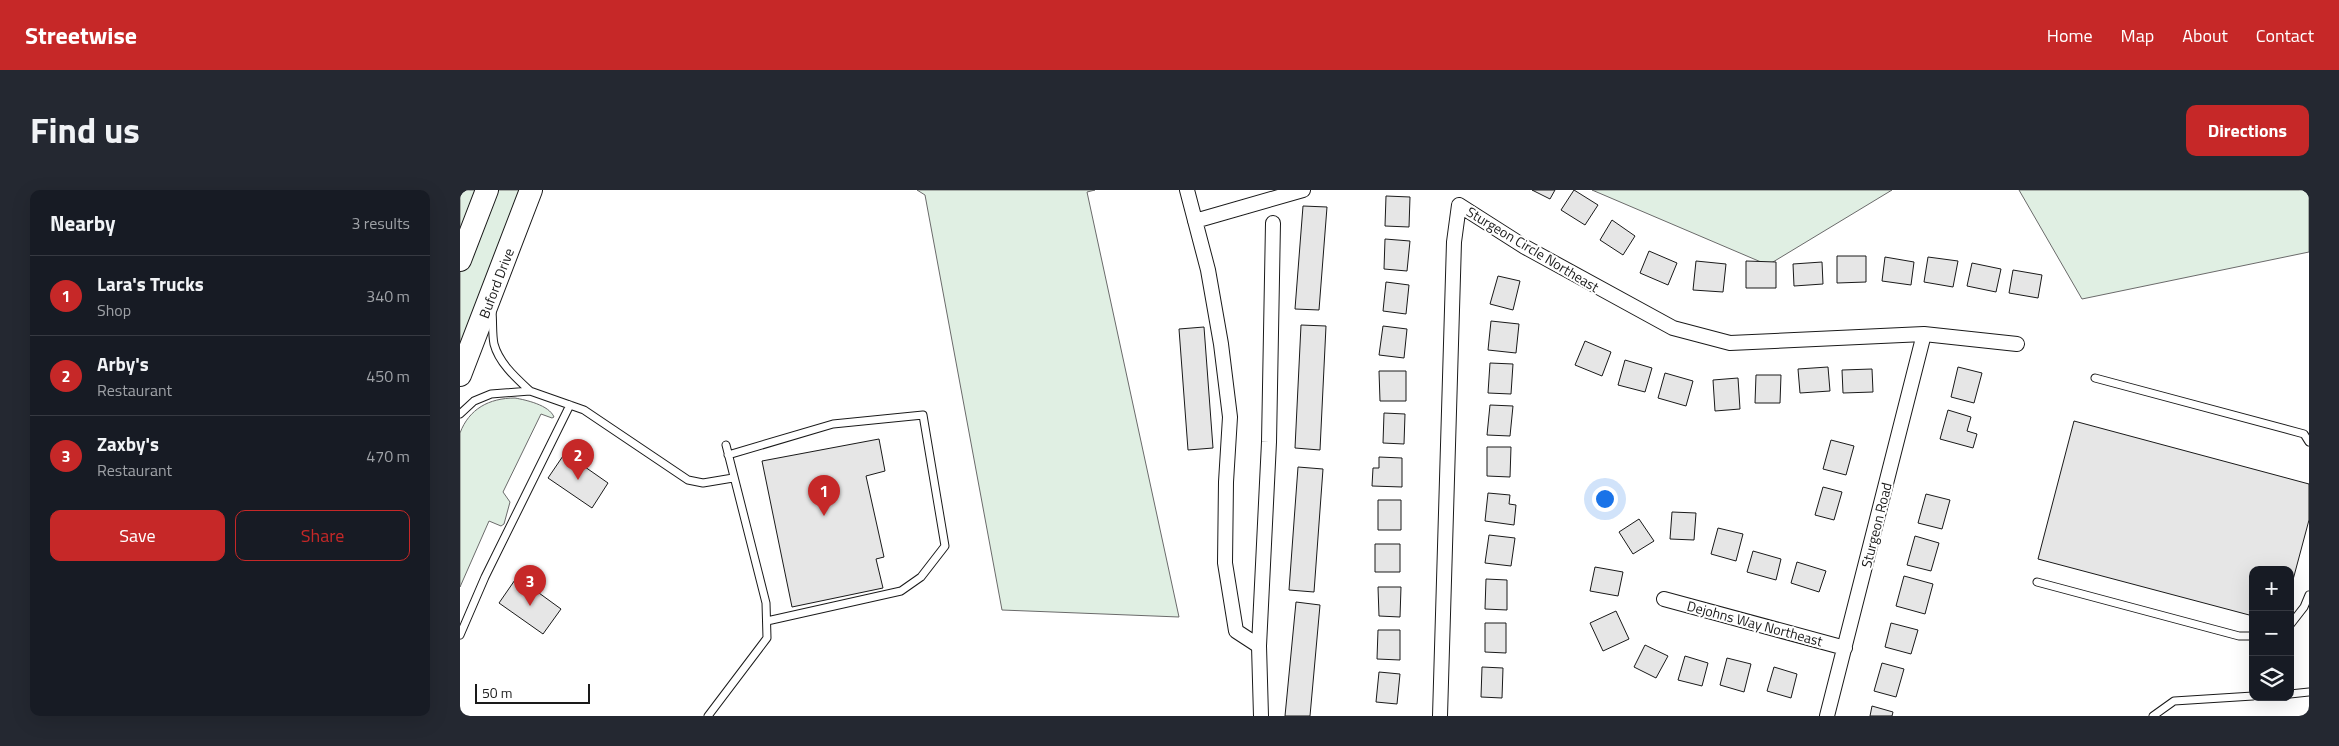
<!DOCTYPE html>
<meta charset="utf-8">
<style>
:root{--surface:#171b24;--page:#242831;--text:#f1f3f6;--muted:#9ea1a6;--line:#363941;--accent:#c62828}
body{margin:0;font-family:"Titillium Web",sans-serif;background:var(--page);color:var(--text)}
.controls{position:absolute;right:15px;bottom:15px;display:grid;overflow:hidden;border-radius:10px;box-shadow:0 5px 20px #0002}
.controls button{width:45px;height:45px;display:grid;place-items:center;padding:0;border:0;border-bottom:1px solid var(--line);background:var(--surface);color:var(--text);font:25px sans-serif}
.scale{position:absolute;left:15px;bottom:12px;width:115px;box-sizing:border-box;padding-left:5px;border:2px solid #1a1a1a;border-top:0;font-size:14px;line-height:18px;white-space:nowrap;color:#1a1a1a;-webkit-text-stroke:4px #fff;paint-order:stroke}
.you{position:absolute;left:1144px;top:308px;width:18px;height:18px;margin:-12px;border:4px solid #fff;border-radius:50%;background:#1a73e8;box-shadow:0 0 0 8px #1a73e833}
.badge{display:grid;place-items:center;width:32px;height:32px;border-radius:50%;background:var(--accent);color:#fff;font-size:16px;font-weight:700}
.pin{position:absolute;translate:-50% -41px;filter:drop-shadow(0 1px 2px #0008)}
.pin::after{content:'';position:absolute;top:26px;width:18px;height:15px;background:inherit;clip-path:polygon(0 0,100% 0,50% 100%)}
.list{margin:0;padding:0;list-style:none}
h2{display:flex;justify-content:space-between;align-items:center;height:65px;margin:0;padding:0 20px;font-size:21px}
h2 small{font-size:16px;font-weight:400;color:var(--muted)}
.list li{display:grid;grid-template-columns:32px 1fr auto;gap:15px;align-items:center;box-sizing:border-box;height:80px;padding:0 20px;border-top:1px solid var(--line)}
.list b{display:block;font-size:19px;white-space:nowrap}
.list p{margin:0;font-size:16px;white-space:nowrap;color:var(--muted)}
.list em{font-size:16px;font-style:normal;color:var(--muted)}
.actions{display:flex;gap:10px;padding:15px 20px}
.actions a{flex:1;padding:11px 0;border:1px solid var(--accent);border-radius:10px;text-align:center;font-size:18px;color:var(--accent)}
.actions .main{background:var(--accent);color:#fff}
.icon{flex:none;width:28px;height:28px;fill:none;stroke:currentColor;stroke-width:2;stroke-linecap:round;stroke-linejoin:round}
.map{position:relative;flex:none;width:1849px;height:526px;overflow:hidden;border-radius:10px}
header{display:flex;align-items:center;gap:30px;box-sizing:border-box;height:70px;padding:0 25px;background:var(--accent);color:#fff}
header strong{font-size:24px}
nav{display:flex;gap:28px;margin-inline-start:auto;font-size:18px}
.intro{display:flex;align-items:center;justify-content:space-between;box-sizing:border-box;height:120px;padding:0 30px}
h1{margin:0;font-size:35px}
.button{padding:12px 22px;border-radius:10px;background:var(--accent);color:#fff;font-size:18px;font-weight:700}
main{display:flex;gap:30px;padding:0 30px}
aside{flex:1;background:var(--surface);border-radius:10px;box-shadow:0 5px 20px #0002}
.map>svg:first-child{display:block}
.green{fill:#e0efe3;stroke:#6a6a6a}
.building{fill:#e6e6e6;stroke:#1a1a1a}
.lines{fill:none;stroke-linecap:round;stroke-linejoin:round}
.service-casing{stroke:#1a1a1a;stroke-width:9}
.minor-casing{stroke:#1a1a1a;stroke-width:16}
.trunk-casing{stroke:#1a1a1a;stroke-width:24}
.service{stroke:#fff;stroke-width:7}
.minor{stroke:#fff;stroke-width:14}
.trunk{stroke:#fff;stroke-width:22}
.labels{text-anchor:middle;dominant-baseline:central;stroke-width:4;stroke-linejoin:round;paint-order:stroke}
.street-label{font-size:14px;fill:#1a1a1a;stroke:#fff}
</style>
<header>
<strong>Streetwise</strong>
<nav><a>Home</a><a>Map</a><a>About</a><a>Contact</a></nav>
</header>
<div class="intro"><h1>Find us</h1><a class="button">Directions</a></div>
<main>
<aside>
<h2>Nearby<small>3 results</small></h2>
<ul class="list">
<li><span class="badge">1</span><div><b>Lara's Trucks</b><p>Shop</p></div><em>340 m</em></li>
<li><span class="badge">2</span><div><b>Arby's</b><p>Restaurant</p></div><em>450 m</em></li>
<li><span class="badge">3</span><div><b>Zaxby's</b><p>Restaurant</p></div><em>470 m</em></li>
</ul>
<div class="actions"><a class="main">Save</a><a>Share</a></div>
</aside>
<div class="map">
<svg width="1849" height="526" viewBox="0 0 1849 526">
<rect width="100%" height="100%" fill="#fff"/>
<path class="green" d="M0,0H60L0,160Z
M457,0H635L627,2L719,427L542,420L465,5Z
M1132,0H1432L1308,75Z
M1559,0H1849V62L1622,109Z
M55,208C66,210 89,215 94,227L92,228L81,224L43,302L50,312L44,334L41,336L29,331L0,397V243C9,219 29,208 55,208Z"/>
<path class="building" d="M1072,0H1095L1090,9Z
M1114,0L1138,15L1125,35L1101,20Z
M926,6L950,7L949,37L925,36Z
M843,16L867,17L859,120L835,119Z
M1152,30L1175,46L1163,65L1140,50Z
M925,49L950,51L947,81L924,79Z
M1189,61L1217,73L1208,95L1180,83Z
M1377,66H1406V92L1377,93Z
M1425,67L1454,72L1451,95L1422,91Z
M1468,67L1498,71L1493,97L1464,92Z
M1236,71L1266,74L1263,102L1233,100Z
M1286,71L1316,72V98H1286Z
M1362,72L1363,94L1334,96L1333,74Z
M1512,73L1541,79L1536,102L1507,96Z
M1553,80L1582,85L1578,108L1549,103Z
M1038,86L1060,91L1053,120L1030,114Z
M926,92L949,95L946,124L923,121Z
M1031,131L1059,134L1056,163L1028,160Z
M841,135L866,136L860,260L835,258Z
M923,136L947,139L944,168L919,165Z
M744,137L753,258L728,260L719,139Z
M1125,151L1151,162L1142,186L1115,175Z
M1165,170L1192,178L1185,202L1158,195Z
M1030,173L1053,174L1051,204L1028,203Z
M1368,177L1370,201L1340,203L1338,179Z
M1498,177L1522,183L1514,213L1491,207Z
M1412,179L1413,202L1383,203L1382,180Z
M919,181H946V211H920Z
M1205,183L1233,191L1226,216L1198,208Z
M1296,185H1321L1320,213H1295Z
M1278,188L1280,219L1255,221L1253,190Z
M1030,215L1053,216L1050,246L1027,245Z
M1488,220L1511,227L1507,241L1517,244L1513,258L1480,249Z
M924,223L945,224L944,254L923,253Z
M1614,231L1849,294V330L1830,401V380H1793V426L1578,369Z
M419,249L425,281L406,286L424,367L416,369L423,398L332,417L302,271Z
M1371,250L1394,256L1386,285L1363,279Z
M1027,257H1051L1050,287L1027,286Z
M105,263L148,293L132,318L88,288Z
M919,267L942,268V297L912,296L913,278H919Z
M838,277L863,279L854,402L829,400Z
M1363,297L1382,302L1374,330L1355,325Z
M1028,303L1050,305L1049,314L1056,315L1054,335L1025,331Z
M1466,304L1490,310L1482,339L1458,333Z
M918,310H941V340H918Z
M1212,322L1236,323L1234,350L1210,349Z
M1179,329L1194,351L1173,364L1159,342Z
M1258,338L1283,344L1276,371L1251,364Z
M1029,345L1055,348L1051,376L1025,373Z
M1455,346L1479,353L1471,381L1447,375Z
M915,354H940V382H915Z
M1293,361L1321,369L1316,390L1287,382Z
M1337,372L1366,381L1359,402L1331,393Z
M1135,377L1163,382L1158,406L1130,401Z
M1444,386L1473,394L1465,424L1436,416Z
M57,387L101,419L83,444L39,413Z
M1026,389L1047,390V420L1025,419Z
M918,397H941L940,427L919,426Z
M836,412L860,415L850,526H825Z
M1156,421L1169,449L1143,461L1130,433Z
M1025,433H1046V463L1025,462Z
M1431,433L1458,440L1451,464L1425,457Z
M918,440H940V470L917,469Z
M1185,455L1208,466L1196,488L1174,477Z
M1225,466L1248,473L1242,496L1218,490Z
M1267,468L1291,474L1284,502L1260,495Z
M1422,473L1444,479L1436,507L1414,501Z
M1022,477L1043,478L1042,508L1021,507Z
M1314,477L1337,484L1331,508L1307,501Z
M919,482L940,484L937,514L916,512Z
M1412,516L1433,522L1432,526H1410Z"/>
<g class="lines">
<g class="service-casing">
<path id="service" d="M32,122C33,132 32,144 34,154C39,173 56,188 70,201
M1635,188L1844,244L1849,252
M0,224L14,211L31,204L70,201L124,220L228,290L243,293L273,288
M268,265L373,234L463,225L485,356L461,387L441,401L307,431
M1577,392L1779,446H1793
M1830,435L1844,417L1849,405
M0,445L25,387L110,215
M1830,504L1849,502
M248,526L307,448L306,413L266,255
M1693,526L1714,511L1793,506"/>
</g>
<g class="minor-casing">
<path id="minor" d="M727,0L748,80L761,154L770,227L766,292L765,373L776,441L799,456
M735,31L843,0
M1204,409L1385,458
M801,526L799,456L809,252L813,33
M980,526L994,52L999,15L1065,57L1213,138L1270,153L1464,144L1557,154
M1367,526L1464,144"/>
</g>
<g class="trunk-casing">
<path id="trunk" d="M0,70L27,0
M0,185L71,0"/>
</g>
<use href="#service" class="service"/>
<use href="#minor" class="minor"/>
<use href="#trunk" class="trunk"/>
</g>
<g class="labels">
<g class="street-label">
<text transform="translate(1073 59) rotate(31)">Sturgeon Circle Northeast</text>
<text transform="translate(36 93) rotate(-69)">Buford Drive</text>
<text transform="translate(1416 335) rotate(-76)">Sturgeon Road</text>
<text transform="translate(1295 433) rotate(15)">Dejohns Way Northeast</text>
</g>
</g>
</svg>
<div class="controls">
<button>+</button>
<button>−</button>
<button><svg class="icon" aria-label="layers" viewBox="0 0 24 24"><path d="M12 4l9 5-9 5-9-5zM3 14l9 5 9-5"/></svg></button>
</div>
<div class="scale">50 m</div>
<div class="you"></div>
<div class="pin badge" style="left:364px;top:326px">1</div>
<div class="pin badge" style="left:118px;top:290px">2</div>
<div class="pin badge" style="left:70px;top:416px">3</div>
</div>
</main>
